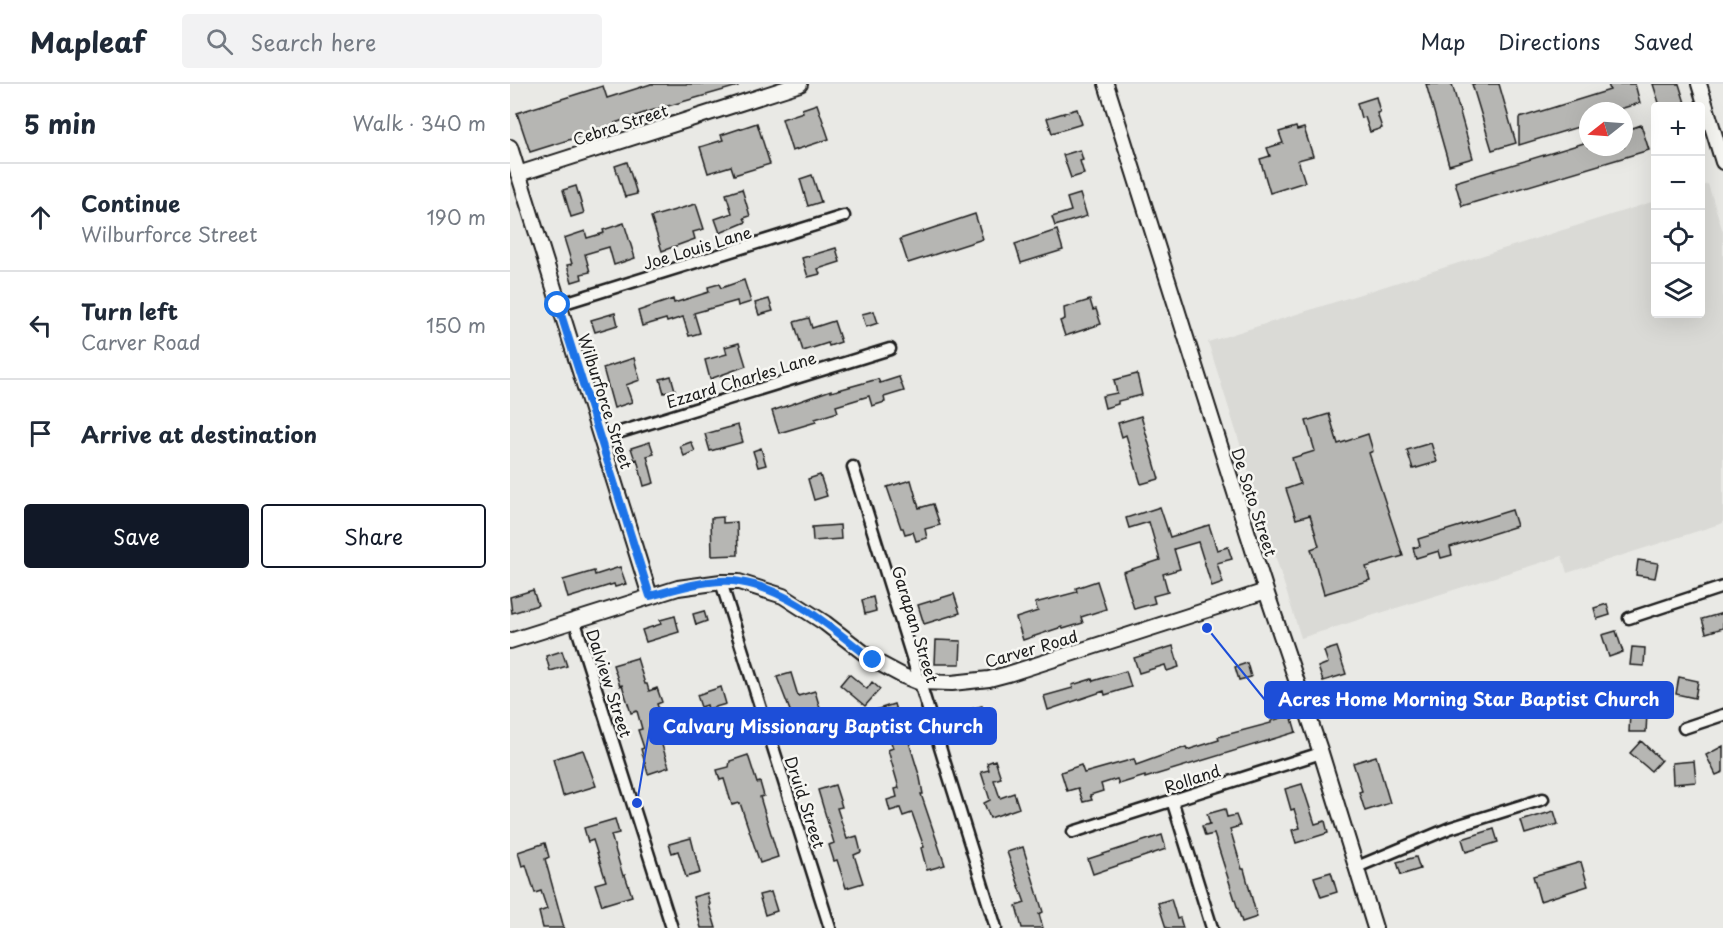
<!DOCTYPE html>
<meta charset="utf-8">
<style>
:root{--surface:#fff;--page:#f2f2f3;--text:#1f2937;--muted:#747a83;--line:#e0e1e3;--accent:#111827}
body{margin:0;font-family:"Playpen Sans",sans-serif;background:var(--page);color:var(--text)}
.controls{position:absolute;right:18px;top:18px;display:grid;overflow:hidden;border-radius:6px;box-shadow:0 6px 24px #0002}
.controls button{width:54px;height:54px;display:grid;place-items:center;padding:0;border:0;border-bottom:2px solid var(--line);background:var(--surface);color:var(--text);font:30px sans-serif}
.compass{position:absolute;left:1069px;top:18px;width:54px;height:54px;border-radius:50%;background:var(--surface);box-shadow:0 6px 24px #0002;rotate:253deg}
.stop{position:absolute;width:18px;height:18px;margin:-14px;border:4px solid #1a73e8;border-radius:50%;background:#fff}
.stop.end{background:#1a73e8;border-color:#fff;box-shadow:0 2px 6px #0008}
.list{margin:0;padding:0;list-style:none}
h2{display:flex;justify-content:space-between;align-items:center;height:78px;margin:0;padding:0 24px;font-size:26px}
h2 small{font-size:20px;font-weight:400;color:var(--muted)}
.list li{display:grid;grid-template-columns:39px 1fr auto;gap:18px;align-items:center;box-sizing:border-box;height:108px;padding:0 24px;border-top:2px solid var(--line)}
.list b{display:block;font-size:22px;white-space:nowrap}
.list p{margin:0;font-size:20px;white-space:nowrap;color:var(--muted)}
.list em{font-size:20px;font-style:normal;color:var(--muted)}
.actions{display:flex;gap:12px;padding:18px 24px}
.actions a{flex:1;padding:14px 0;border:2px solid var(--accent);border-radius:6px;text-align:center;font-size:21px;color:var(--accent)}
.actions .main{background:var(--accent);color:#fff}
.icon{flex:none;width:33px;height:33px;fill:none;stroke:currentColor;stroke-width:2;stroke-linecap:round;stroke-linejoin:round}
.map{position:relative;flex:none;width:1213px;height:844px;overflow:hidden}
header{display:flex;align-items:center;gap:36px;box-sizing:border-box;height:84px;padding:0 30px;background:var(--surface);border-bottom:2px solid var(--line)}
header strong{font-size:28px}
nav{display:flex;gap:33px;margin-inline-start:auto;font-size:21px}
.search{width:420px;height:54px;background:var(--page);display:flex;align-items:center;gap:15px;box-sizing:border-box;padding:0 21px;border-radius:6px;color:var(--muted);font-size:22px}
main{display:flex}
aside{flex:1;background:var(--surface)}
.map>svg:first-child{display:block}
.built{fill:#dadad6}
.building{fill:#b6b6b3;stroke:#1c1c1c;stroke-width:1.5}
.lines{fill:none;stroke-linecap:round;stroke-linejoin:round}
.minor-casing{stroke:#1c1c1c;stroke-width:15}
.tertiary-casing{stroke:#1c1c1c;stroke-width:18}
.minor{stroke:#f6f6f2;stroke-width:10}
.tertiary{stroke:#f6f6f2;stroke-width:14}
.route{stroke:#1a73e8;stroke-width:8}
.labels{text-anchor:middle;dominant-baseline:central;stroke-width:5;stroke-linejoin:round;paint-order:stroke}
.street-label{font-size:16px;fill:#1c1c1c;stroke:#f6f6f2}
.leader{fill:none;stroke:#1d4ed8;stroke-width:2}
.callout-dot{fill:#1d4ed8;stroke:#f6f6f2;stroke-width:2}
.callout{fill:#1d4ed8;stroke:#1d4ed8;stroke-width:2}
.callout-label{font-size:18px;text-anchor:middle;font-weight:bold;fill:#fff}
</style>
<header>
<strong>Mapleaf</strong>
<div class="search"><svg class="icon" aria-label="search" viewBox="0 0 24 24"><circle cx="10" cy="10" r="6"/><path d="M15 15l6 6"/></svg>Search here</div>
<nav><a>Map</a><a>Directions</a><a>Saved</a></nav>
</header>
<main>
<aside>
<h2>5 min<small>Walk · 340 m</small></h2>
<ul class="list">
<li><svg class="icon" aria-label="ahead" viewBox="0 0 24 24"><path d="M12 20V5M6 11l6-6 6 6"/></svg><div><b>Continue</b><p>Wilburforce Street</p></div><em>190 m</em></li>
<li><svg class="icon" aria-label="left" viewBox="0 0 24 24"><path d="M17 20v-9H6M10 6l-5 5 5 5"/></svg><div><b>Turn left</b><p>Carver Road</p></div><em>150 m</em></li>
<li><svg class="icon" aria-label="arrive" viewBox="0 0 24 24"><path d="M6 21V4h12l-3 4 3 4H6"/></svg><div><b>Arrive at destination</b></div></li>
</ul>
<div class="actions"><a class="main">Save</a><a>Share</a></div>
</aside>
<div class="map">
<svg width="1213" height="844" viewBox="0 0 1213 844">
<rect width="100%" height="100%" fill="#e9e9e5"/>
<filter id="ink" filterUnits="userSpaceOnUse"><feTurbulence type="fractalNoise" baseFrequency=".0167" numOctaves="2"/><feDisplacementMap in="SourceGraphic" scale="12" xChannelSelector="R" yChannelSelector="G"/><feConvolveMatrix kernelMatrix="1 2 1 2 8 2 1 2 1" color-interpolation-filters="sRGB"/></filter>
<g filter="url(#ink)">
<path class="built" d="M1198,100L1213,148V439L1057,489L1052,472L791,554L698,258L1145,117L1146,230H1190L1191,102Z"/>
<path class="building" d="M141,0H228V2L137,28L105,39L106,41L20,68L7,29L93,2L97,14Z
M916,0H942L963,74L939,81Z
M962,0H989L1006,59L982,66Z
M1098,0H1125L1130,19L1103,27H1078V40L1009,61V34L1100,6Z
M1143,0H1169L1176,22H1150Z
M866,13L870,28L867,29L872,44L860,48L855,33L851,34L847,19Z
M307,20L319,55L282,67L272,35L293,28L292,25Z
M567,25L572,40L542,49L537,34Z
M247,39L260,80L224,91L221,82L198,89L190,63L213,56L211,51Z
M1131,41L1139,66L952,122L945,98L1074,59L1078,58V63H1114V47Z
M786,43L787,46L794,44L803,72L788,76L795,98L760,109L750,75L760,72L757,64L773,59L769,48Z
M570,66L573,76L570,77L574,90L561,94L553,71Z
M117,78L127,110L115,113L105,82Z
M302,91L311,118L298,122L290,95Z
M66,102L74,129L61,133L53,106Z
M232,105L240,132L234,134L236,138L210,149L205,135L222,129L216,110Z
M570,110L577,132L545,142L542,133L561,127L557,114Z
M186,120L194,145L183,148L185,155L152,167L141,133Z
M465,130L473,155L398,179L390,155Z
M114,139L125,174L104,181L99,163L75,170L80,188L71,190L72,195L62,198L57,181L62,180L54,154L75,147L77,154L94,149L93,146Z
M547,146L553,166L511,179L505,160Z
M326,164L330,178L308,185L310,190L298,193L292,174Z
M234,196L241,218L228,222L227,217L184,229L190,249L179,252L173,233L157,238L156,235L132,242L128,227L163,215L164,219L199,208L198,203L209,200L211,204Z
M259,215L263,227L249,231L245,219Z
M580,216L583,226L586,225L591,240L555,252L550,237L555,235L554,224Z
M364,227L368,239L356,243L352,230Z
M105,229L108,241L85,248L81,236Z
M299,234L302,244L324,237L331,258L319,262L318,259L293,267L284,238Z
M229,259L236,282L200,295L195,276L217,270L215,263Z
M124,274L130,296L116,301L122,318L104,324L93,284Z
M627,290L632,311L608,317V320L595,324L592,312L607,309L604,296Z
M161,292L165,306L154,309L150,295Z
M389,293L394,307L374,313L375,318L362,322L359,312L326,322L328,328L305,335L306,338L269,349L262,327L321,306V308L368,295L370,299Z
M819,330L828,360L858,350L863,367L859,369L893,472L856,483L860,496L814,510L801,465L809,462L800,431L786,435L776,405L790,400L782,374L805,367L796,337Z
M631,332L649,395L631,400L616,351L612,353L608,339Z
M228,341L233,358L200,367L195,350Z
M140,358L144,370L137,372L144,399L134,402L127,375L125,376L121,364Z
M181,358L185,367L174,372L170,362Z
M921,359L927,378L903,385L897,366Z
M251,364L256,381L248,383L243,367Z
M310,391L317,412L304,416L298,395Z
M401,396L409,424L423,420L430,441L415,445L417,454L406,457L403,448L395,450L393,444H391L377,403Z
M650,423L660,453L699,441L707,466L718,463L722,475L707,479L713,499L702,503L688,458L664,465L670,485L653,490L658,508L643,512L645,519L624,525L613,488L650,476L639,438L619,444L616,434Z
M1002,426L1007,442L940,463L942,471L931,474L929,467L906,474L903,464L910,462L908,455Z
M213,433V439L227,438L228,471L202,472L201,434Z
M330,441L331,455L303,457L302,443Z
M1128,476L1148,479L1145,494L1126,491Z
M110,483L116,500L105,503L104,500L58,514L53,496L84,487L85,491Z
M587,497L596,525L571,533L573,539L553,545L552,543L513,556L506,534L528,527L525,519L567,508L566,504Z
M23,506L28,521L2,529L0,513Z
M444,510L450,529L414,540L408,521Z
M363,513L366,527L355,530L352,516Z
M1097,520L1100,531L1087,535L1084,524Z
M194,527L197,537L186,541L183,530Z
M1213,529V544L1196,549L1192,535Z
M165,532L169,548L136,558L132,546L151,540L150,536Z
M1106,547L1113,568L1099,573L1092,551Z
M426,556L451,557L450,580H425Z
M663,562L669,583L657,587L655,581L629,589L624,574Z
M827,563L836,590L813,597L808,583L818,579L814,567Z
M1122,563L1135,564L1134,582L1120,581Z
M52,567L57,582L40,587L36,572Z
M127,574L135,600H137L139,607L147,604L152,618L147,620L157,649L149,652L159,683L138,690L131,665L134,664L128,646L132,645L127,627L121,629L112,601L110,602L103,581Z
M737,579L741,593L729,596L725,583Z
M616,587L621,603L595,611L594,607L538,626L534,612L563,604L562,601L582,595L583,597Z
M281,589L288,612L305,607L311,628L284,637L267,593Z
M339,590L357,605L362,598L370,605L355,622L330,601Z
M1169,593L1188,597L1185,614L1166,610Z
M211,603L216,620L198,625L197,621L191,623L187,611Z
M384,620L392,646L395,645L410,694L413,710H411L435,781L417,786L411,764L414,763L402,729L393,732L390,724L380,727L377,716L387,713L385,705L389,704L378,666L383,664L375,640L364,643L359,628Z
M472,622L479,646L471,648L473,655L454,660L446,629Z
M1120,629H1137L1136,648H1119Z
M781,631L786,648L635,694V692L609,700L607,695L591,700L593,707L580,711L582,716L573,718L568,704L557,707L551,688L571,681L574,689L624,675L626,681L676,663L677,666L709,656L708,653L761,639V637Z
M1131,657L1151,676L1141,687L1120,669Z
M1213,662V688L1206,691L1196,671Z
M73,666L86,702L53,712L43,675Z
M238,671L247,699L250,698L254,712L250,713L268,773L250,779L230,719L222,721L214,695L210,696L207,686L219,683L220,677Z
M866,672L880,719L855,727L849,708L852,707L843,679Z
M485,676L491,694L484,696L490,714L504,709L509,724L480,734L474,719L480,716L471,688L479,686L477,679Z
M1184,677L1186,698L1163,700L1162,679Z
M792,700L805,740L815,737L818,749L786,759L782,746L790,744L784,725L781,726L775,705Z
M325,701L332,723L327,724L337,755L347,752L351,768L344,771L353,799L336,804L327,776L324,777L319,761L324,759L308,706Z
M715,725L717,733L726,731L730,742L720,745L732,785H734L747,833L732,838L704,750L695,752L692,742L700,740L697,730Z
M1044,727L1048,740L1015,750L1011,737Z
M105,735L109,749L101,751L113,792L115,791L122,812L92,821L85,800L96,797L83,756L78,758L74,744Z
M984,745L988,758L956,768L952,755Z
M652,751L656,765L583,790L578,775Z
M181,754L190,789L176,793L168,767L162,769L159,760Z
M35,759L39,773L35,775L54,844H33L29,828L37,825L31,807L25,809L16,781L12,782L8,768Z
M513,763L533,828L529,830L533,844H512L506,822L515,819L497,768Z
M906,773L910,785L891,791L887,778Z
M1071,778L1078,802L1030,817L1023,792Z
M821,788L827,808L811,813L804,793Z
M261,808L267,827L255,831L249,811Z
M197,809L200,820L199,821L206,844H191L183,813Z
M661,815L667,835L670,834L673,844H656L648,819Z"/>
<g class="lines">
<g class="minor-casing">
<path id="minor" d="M48,221L334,132
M91,354L380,265
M343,383L486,844
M211,498L320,844
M1119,534L1213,503
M64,535L162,844
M1174,644L1213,631
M662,716L702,844
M563,748L811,669
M847,783L940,744L1033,715"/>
</g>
<g class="tertiary-casing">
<path id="tertiary" d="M596,0L756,507L811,669L865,844
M1189,0L1213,78
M0,63L140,512
M8,90L290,0
M0,557L168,504L211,498H229L273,512L315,539L363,576L393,592L408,598L442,599L479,595L498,590L756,507"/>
</g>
<use href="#minor" class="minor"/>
<use href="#tertiary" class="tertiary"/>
</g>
</g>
<g class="lines" filter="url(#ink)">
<path class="route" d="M48,221L140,512C166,505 203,493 230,498C282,506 323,546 363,576"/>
</g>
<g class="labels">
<g class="street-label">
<text transform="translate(110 40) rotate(-18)">Cebra Street</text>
<text transform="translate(187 163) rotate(-17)">Joe Louis Lane</text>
<text transform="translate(231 295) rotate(-17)">Ezzard Charles Lane</text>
<text transform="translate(96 317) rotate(72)">Wilburforce Street</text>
<text transform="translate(745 418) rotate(72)">De Soto Street</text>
<text transform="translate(406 540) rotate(73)">Garapan Street</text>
<text transform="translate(521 564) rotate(-16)">Carver Road</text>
<text transform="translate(100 599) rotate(72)">Dalview Street</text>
<text transform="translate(682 694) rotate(-18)">Rolland</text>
<text transform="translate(296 718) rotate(72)">Druid Street</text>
</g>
</g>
<path class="leader" d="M697 544L755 616M127 719L140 642"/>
<g class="callout-dot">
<circle cx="697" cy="544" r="6"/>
<circle cx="127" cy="719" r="6"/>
</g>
<g class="callout">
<rect x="755" y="598" width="408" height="36" rx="6"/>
<rect x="140" y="624" width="346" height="36" rx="6"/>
</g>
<g class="callout-label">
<text x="959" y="622">Acres Home Morning Star Baptist Church</text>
<text x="313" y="649">Calvary Missionary Baptist Church</text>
</g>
</svg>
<div class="controls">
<button>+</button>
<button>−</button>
<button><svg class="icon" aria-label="locate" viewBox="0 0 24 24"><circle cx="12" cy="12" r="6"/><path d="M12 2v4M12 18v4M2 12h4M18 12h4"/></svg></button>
<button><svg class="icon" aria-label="layers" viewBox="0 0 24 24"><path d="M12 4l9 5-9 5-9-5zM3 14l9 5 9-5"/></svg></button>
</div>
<svg class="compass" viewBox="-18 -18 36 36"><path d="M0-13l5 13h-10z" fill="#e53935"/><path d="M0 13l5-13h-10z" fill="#747a83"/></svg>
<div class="stop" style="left:48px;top:221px"></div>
<div class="stop end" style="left:363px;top:576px"></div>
</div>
</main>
